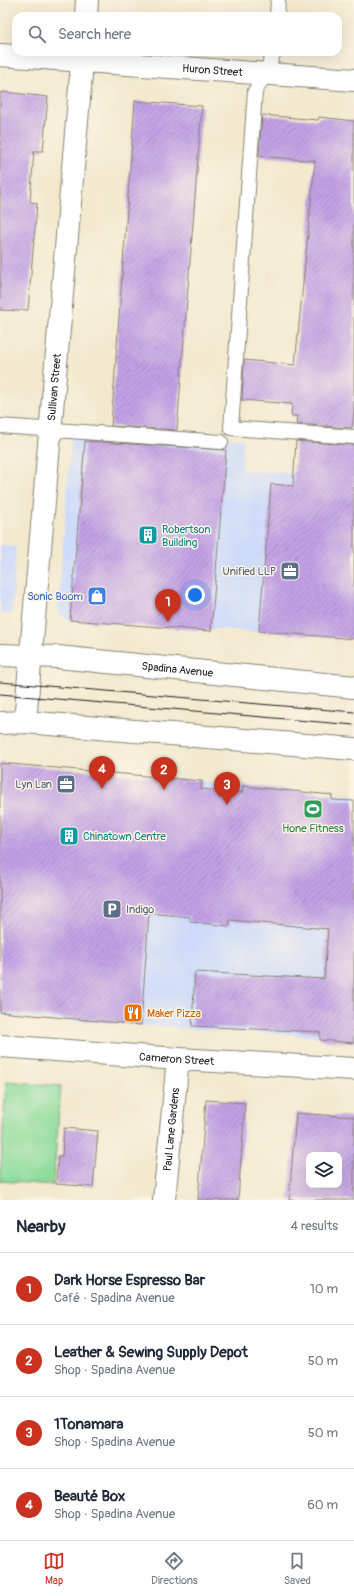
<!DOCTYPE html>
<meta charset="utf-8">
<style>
:root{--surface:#fff;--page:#f2f2f3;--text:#1f2937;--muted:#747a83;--line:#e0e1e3;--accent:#c8321e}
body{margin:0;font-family:Pangolin,sans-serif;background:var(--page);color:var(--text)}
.controls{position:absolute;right:12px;bottom:12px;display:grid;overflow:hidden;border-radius:8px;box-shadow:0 4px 16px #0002}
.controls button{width:36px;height:36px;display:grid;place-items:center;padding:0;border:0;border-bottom:1px solid var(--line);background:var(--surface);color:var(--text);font:20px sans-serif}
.you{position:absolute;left:195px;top:595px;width:14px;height:14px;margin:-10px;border:3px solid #fff;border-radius:50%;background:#1a73e8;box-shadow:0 0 0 6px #1a73e833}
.badge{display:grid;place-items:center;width:26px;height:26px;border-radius:50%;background:var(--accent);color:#fff;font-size:13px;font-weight:700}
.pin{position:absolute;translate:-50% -33px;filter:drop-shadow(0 1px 2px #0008)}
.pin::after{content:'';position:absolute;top:21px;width:14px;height:12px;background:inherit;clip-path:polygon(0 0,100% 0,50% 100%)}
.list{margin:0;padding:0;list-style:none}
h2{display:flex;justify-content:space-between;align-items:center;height:52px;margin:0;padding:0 16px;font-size:17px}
h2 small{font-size:13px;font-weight:400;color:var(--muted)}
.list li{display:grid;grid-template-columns:26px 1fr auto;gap:12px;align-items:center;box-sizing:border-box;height:72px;padding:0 16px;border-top:1px solid var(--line)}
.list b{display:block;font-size:15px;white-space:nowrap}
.list p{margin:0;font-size:13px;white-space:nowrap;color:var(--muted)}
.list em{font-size:13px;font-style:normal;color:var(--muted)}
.icon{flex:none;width:22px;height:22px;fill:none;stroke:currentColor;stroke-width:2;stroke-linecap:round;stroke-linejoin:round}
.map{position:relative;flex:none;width:354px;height:1200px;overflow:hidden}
.search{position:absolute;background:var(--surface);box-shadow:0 4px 16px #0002;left:12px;right:12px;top:12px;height:44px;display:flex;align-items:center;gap:10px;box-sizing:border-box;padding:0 14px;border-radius:12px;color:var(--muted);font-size:15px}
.sheet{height:340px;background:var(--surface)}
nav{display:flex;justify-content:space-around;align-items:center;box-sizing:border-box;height:56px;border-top:1px solid var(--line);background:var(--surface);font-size:11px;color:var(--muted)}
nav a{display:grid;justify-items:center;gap:2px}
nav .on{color:var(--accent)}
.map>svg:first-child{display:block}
.built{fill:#cedafa}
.pitch{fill:#8cdb9b;stroke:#547c5c}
.building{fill:url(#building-hatch);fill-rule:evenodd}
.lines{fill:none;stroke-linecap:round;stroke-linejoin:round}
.service-casing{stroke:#878275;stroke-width:16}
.minor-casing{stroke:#878275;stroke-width:24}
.primary-casing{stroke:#878275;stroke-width:24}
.service{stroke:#fff;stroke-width:14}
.minor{stroke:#fff;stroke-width:22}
.primary{stroke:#fff;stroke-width:22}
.tram{stroke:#1c1c1c;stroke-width:1}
.labels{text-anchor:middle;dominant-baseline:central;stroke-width:3;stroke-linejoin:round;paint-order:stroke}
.street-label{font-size:11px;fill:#1c1c1c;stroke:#fcf5e5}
.culture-label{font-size:11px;fill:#0d838f;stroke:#fcf5e5;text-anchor:start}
.service-label{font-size:11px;fill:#4e5e75;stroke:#fcf5e5;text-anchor:end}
.shop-label{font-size:11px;fill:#366cbe;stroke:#fcf5e5;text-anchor:end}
.leisure-label{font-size:11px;fill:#27864d;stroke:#fcf5e5}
.food-label{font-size:11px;fill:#c56008;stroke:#fcf5e5;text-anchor:start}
</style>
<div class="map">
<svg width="354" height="1200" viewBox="0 0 354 1200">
<defs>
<pattern id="building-hatch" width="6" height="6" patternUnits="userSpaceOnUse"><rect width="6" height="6" fill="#c3a1e6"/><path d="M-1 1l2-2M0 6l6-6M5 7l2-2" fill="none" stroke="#9e82ba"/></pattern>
</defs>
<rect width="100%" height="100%" fill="#fcf5e5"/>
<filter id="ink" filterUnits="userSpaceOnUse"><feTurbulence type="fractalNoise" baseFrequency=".025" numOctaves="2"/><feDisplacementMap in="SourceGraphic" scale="8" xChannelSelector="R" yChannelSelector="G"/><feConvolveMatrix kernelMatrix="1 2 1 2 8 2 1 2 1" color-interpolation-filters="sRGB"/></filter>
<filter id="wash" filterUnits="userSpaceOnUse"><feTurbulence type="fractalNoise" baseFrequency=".012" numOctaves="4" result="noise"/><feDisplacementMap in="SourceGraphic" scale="16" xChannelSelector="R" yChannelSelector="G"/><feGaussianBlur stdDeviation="0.9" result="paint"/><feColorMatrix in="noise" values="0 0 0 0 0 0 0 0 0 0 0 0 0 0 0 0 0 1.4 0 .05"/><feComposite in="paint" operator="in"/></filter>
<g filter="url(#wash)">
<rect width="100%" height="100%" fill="#f2e9ce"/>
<path class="built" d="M72,426L243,439L242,470L354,478V638L67,619L61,615L58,608Z
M0,545L16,547L12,614L0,613Z
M0,765L354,795V1039L0,1016Z"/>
<path class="pitch" d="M6,1081L61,1086L53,1185L0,1181Z"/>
<g id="blocks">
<path class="building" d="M4,92L48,97L43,151H34L30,202L37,203L28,310H21L20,311L0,310V93Z
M135,101L202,106L177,430L111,426Z
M262,115L318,120L319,117L354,121V411L352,428L296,424L297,416H291L292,404L242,400L244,360L295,365L315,161L259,156Z
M85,441L226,450L211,631L70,620Z
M296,441L354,445V639L259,631L271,484L293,486Z
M0,763L202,781L201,789L242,793L243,786L332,795V800L354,801V1043L320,1040V1032L192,1026L195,972L324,979L328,929L230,920L229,926L200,923L190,922V917L149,913L141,1025L0,1012Z
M206,1100L245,1103L238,1200H198Z
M296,1113L354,1117V1200H289ZM309,1155H339V1185H309Z
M64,1128L98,1131L93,1187L56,1184L58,1156H62Z"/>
</g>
</g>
<g filter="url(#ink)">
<use href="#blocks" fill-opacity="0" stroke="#878275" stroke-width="1"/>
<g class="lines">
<g class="service-casing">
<path id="service" d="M277,16L278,0
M274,52L266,73L255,91L231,428L354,437
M0,426L221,442"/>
</g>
<g class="minor-casing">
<g id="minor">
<path d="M86,16L87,0"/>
<path id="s1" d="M0,55L354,80"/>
<path id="s2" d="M25,722L83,52"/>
<path id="s3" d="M0,1046L178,1059L354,1069"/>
<path id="s4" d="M164,1200L178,1059"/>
</g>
</g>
<g class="primary-casing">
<g id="primary">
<path id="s5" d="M0,655L58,657L354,687"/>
<path d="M0,723L25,722L354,749"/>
</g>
</g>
<use href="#service" class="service"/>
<use href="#minor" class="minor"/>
<use href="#primary" class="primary"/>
<path class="tram" d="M0,682L354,712
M0,694L354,725"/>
</g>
</g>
<defs>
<g id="building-square" transform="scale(1)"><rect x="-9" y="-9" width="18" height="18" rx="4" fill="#0f9aa8" stroke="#fcf5e5"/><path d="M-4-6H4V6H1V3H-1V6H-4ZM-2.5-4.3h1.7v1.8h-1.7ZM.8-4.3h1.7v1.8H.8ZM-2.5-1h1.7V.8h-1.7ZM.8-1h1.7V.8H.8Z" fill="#fff"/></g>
<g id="office-square" transform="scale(1)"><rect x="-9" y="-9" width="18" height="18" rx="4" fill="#5c6f8a" stroke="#fcf5e5"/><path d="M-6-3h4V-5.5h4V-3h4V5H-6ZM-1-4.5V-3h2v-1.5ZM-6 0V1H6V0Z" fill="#fff"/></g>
<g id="shop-square" transform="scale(1)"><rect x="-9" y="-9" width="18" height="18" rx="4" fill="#3f7fe0" stroke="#fcf5e5"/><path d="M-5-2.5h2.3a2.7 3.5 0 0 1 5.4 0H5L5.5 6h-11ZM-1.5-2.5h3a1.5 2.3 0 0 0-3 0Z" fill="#fff"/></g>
<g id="stadium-square" transform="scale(1)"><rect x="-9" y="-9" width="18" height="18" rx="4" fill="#2e9e5b" stroke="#fcf5e5"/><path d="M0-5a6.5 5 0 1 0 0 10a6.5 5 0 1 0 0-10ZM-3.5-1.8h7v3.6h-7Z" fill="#fff"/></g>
<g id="parking-square" transform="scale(1)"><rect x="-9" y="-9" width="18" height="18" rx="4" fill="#5c6f8a" stroke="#fcf5e5"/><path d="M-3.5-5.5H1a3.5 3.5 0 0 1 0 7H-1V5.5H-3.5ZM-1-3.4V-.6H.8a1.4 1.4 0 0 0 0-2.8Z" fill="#fff"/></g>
<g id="restaurant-square" transform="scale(1)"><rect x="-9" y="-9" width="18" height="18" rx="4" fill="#e8710a" stroke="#fcf5e5"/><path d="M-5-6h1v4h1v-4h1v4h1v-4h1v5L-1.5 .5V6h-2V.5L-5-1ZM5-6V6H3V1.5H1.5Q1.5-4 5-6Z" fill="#fff"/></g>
</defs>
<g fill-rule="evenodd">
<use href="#building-square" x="148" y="535"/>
<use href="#office-square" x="290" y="571"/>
<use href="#shop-square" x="97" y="596"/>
<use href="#office-square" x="66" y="784"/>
<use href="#stadium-square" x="313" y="809"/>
<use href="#building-square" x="69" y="836"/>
<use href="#parking-square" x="112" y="909"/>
<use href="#restaurant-square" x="133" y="1013"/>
</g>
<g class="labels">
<g class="street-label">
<text stroke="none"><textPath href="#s1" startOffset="213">Huron Street</textPath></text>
<text stroke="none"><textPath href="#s2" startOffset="336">Sullivan Street</textPath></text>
<text stroke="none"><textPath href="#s5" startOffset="178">Spadina Avenue</textPath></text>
<text stroke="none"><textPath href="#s3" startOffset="177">Cameron Street</textPath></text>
<text stroke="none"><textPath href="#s4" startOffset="71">Paul Lane Gardens</textPath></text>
</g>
<g class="culture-label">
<text x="162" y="529">Robertson<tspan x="162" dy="13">Building</tspan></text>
<text x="83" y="836">Chinatown Centre</text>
</g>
<g class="service-label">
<text x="276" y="571">Unified LLP</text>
<text x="52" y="784">Lyn Lan</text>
<text x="126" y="909" text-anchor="start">Indigo</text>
</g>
<g class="shop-label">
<text x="83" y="596">Sonic Boom</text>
</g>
<g class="leisure-label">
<text x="313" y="828">Hone Fitness</text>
</g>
<g class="food-label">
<text x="147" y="1013">Maker Pizza</text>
</g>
</g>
</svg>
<div class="controls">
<button><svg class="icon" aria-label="layers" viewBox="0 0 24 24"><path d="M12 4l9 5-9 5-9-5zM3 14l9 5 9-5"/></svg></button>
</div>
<div class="you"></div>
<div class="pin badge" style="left:168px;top:622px">1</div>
<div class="pin badge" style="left:164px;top:790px">2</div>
<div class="pin badge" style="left:227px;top:805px">3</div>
<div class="pin badge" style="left:102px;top:789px">4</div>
<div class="search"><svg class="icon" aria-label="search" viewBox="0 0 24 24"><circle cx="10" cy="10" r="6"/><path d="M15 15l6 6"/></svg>Search here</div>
</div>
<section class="sheet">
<h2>Nearby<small>4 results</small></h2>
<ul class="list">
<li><span class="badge">1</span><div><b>Dark Horse Espresso Bar</b><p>Café · Spadina Avenue</p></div><em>10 m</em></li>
<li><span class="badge">2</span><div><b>Leather &amp; Sewing Supply Depot</b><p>Shop · Spadina Avenue</p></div><em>50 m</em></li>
<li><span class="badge">3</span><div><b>1Tonamara</b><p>Shop · Spadina Avenue</p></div><em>50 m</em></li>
<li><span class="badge">4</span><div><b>Beauté Box</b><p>Shop · Spadina Avenue</p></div><em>60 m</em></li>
</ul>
</section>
<nav>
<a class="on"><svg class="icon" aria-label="map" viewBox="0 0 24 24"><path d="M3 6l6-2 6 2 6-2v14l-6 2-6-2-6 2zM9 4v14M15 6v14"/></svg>Map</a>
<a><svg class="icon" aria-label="directions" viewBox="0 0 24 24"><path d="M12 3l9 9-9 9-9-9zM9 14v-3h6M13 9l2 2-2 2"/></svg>Directions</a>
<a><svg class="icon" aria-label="saved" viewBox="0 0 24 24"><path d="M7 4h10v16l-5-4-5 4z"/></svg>Saved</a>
</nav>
